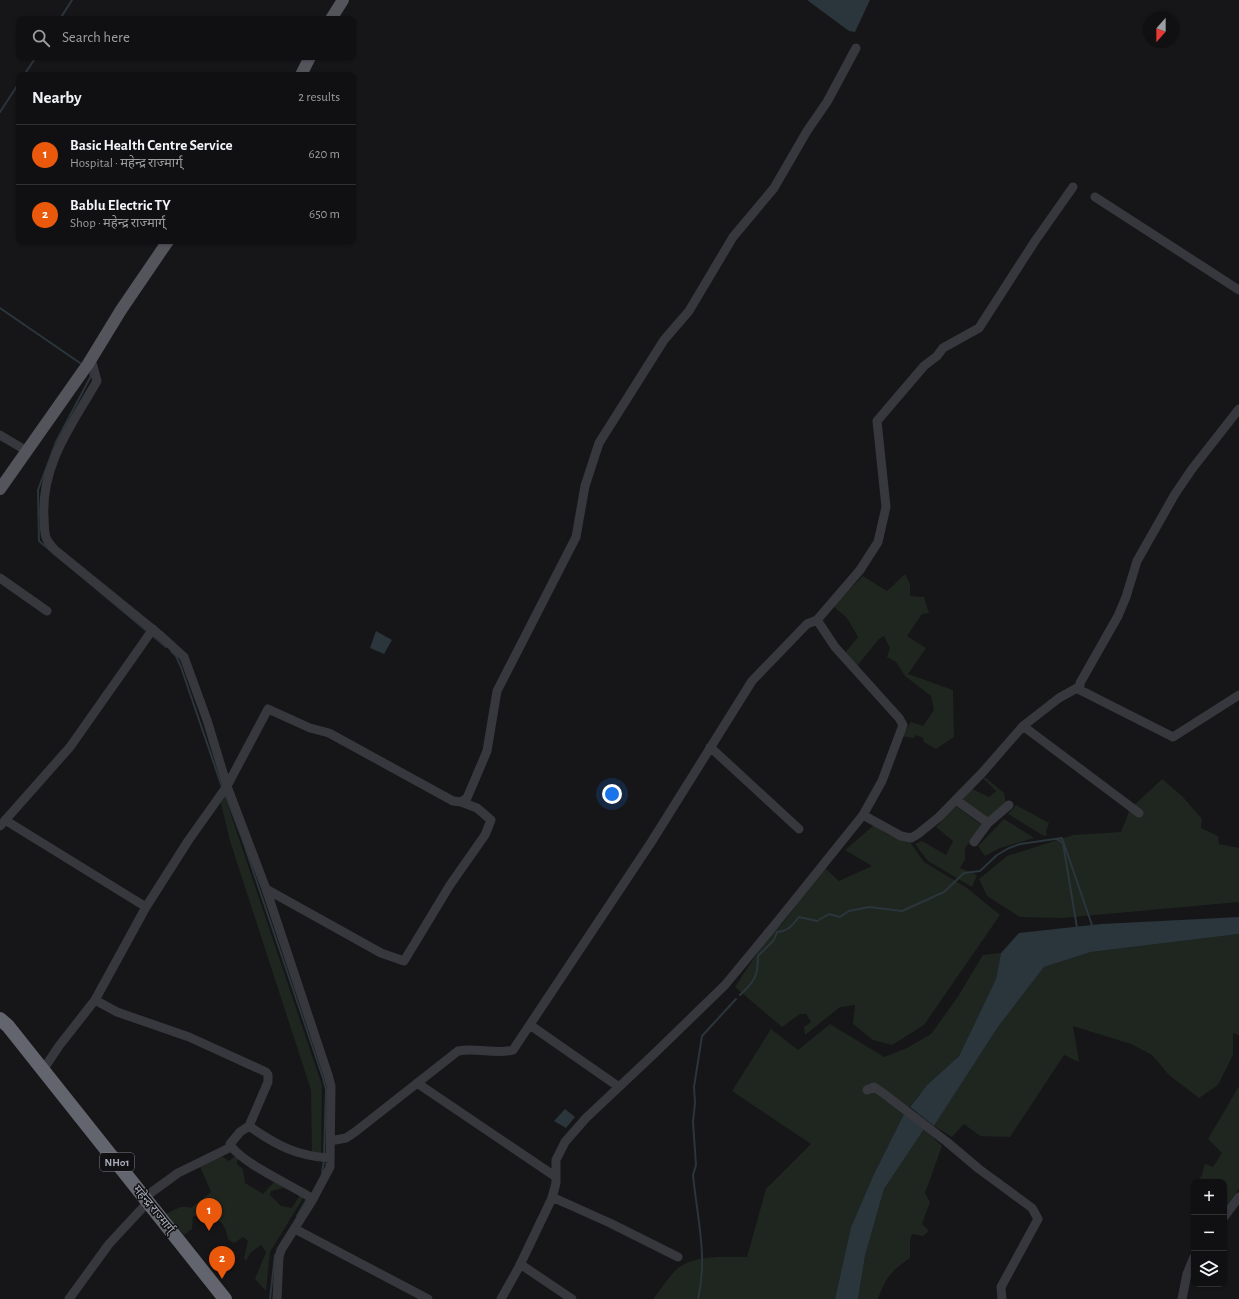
<!DOCTYPE html>
<meta charset="utf-8">
<style>
:root{--surface:#101012;--page:#19191b;--text:#f1f3f6;--muted:#9c9d9f;--line:#303032;--accent:#ea580c}
body{margin:0;font-family:"Alegreya Sans","Noto Sans Devanagari",sans-serif;background:var(--page);color:var(--text)}
.controls{position:absolute;right:12px;bottom:12px;display:grid;overflow:hidden;border-radius:8px;box-shadow:0 1px 3px #0004}
.controls button{width:36px;height:36px;display:grid;place-items:center;padding:0;border:0;border-bottom:1px solid var(--line);background:var(--surface);color:var(--text);font:20px sans-serif}
.compass{position:absolute;left:1143px;top:12px;width:36px;height:36px;border-radius:50%;background:var(--surface);box-shadow:0 1px 3px #0004;rotate:201deg}
.you{position:absolute;left:612px;top:794px;width:14px;height:14px;margin:-10px;border:3px solid #fff;border-radius:50%;background:#1a73e8;box-shadow:0 0 0 6px #1a73e833}
.badge{display:grid;place-items:center;width:26px;height:26px;border-radius:50%;background:var(--accent);color:#fff;font-size:13px;font-weight:700}
.pin{position:absolute;translate:-50% -33px;filter:drop-shadow(0 1px 2px #0008)}
.pin::after{content:'';position:absolute;top:21px;width:14px;height:12px;background:inherit;clip-path:polygon(0 0,100% 0,50% 100%)}
.list{margin:0;padding:0;list-style:none}
h2{display:flex;justify-content:space-between;align-items:center;height:52px;margin:0;padding:0 16px;font-size:17px}
h2 small{font-size:13px;font-weight:400;color:var(--muted)}
.list li{display:grid;grid-template-columns:26px 1fr auto;gap:12px;align-items:center;box-sizing:border-box;height:60px;padding:0 16px;border-top:1px solid var(--line)}
.list b{display:block;font-size:15px;white-space:nowrap}
.list p{margin:0;font-size:13px;white-space:nowrap;color:var(--muted)}
.list em{font-size:13px;font-style:normal;color:var(--muted)}
.icon{flex:none;width:22px;height:22px;fill:none;stroke:currentColor;stroke-width:2;stroke-linecap:round;stroke-linejoin:round}
.map{position:relative;flex:none;width:1239px;height:1299px;overflow:hidden}
.search{position:absolute;background:var(--surface);box-shadow:0 1px 3px #0004;left:16px;top:16px;width:340px;height:44px;display:flex;align-items:center;gap:10px;box-sizing:border-box;padding:0 14px;border-radius:8px;color:var(--muted);font-size:15px}
.panel{position:absolute;background:var(--surface);box-shadow:0 1px 3px #0004;left:16px;top:72px;width:340px;height:172px;border-radius:8px}
.map>svg:first-child{display:block}
.green{fill:#1e261f}
.water{fill:#2b353c}
.lines{fill:none;stroke-linecap:round;stroke-linejoin:round}
.stream{stroke:#2b353c;stroke-width:2}
.minor{stroke:#37383d;stroke-width:9}
.major{stroke:#53545c;stroke-width:12}
.highway{stroke:#63656e;stroke-width:14}
.labels{text-anchor:middle;dominant-baseline:central;stroke-width:3;stroke-linejoin:round;paint-order:stroke}
.shield{fill:#111113;stroke:#7a7e86;stroke-width:1}
.shield-label{font-size:11px;font-weight:bold;fill:#a7acb8}
.street-label{font-size:12px;fill:#a7acb8;stroke:#111113}
</style>
<div class="map">
<svg width="1239" height="1299" viewBox="0 0 1239 1299">
<rect width="100%" height="100%" fill="#161618"/>
<path class="green" d="M905,574L910,584V596L924,597L929,613L922,614L907,636L926,648L908,674L953,690L954,737L936,749L924,742L923,738L916,735L913,738L902,736L911,722L923,726L934,710L931,696L905,676L896,662L887,657L890,648L884,636L879,639L857,666L844,654L858,637L847,618L833,606L863,576L887,591Z
M982,777L986,778L1004,793L1006,803L990,819L961,799L972,789L989,797L996,791Z
M1162,779L1182,796L1202,819L1201,828L1218,836L1219,844L1239,848V902L1062,918L1020,917L987,896L979,879L1007,856L1073,835L1121,832L1130,809Z
M224,794L322,1085L321,1154L312,1153L311,1090L230,841L220,799Z
M1016,805L1049,823L1046,831L1047,835L1044,836L1008,814Z
M956,806L983,826L965,848V859L960,868L977,875L972,887L928,861L915,844L922,841L946,855L953,841L936,827Z
M1004,819L1034,838L1000,848L985,856L978,846Z
M874,825L888,835L907,838L924,862L967,888L1000,915L924,1025L892,1045L873,1040L853,1024L855,1005L840,1007L805,1035L804,1027L811,1022L806,1014H800L782,1027L735,987L765,941L783,923L824,867L839,881L872,866L845,850Z
M1239,934V1035L1233,1033V1055L1218,1085L1199,1098L1169,1075L1152,1055L1131,1044L1073,1026L1079,1062L1064,1055L1010,1137L980,1136L964,1124L952,1137L934,1126L998,1027L1044,967L1091,952Z
M1001,953L996,979L959,1056L927,1085L904,1114L874,1174L851,1227L835,1299H653C660,1291 673,1270 681,1266C700,1255 726,1257 747,1257L766,1189L811,1144L732,1091L771,1029L798,1050L830,1024L884,1057L907,1048L931,1034L957,998L983,955Z
M1239,1086V1189L1224,1209V1182H1197L1202,1175L1205,1164L1213,1167L1222,1153L1208,1139Z
M924,1129L942,1146L925,1193L930,1202L922,1224L929,1231L923,1236L912,1234L910,1240V1258C891,1271 886,1277 878,1299H858L865,1256L884,1189Z
M221,1156L229,1161L234,1157L238,1158L237,1164L243,1169L245,1183L263,1194L274,1182L284,1188L271,1191L270,1195L281,1206L292,1208L300,1195L303,1198L270,1252L266,1291L255,1279L266,1252L261,1245L250,1253L246,1261L244,1258L248,1241L243,1237L234,1243L228,1239C225,1220 217,1218 200,1213L193,1217L192,1229L184,1235L166,1214C174,1210 182,1204 191,1208L211,1192L199,1164Z"/>
<path class="water" d="M807,0H870L855,32L849,31Z
M376,631L392,640L384,654L370,648Z
M1239,917V934L1091,952L1044,967L998,1027L934,1126L910,1107L927,1085L959,1056L996,979L1001,953L1019,933L1101,924Z
M565,1109L575,1117L566,1128L554,1121Z
M904,1114L924,1129L884,1189L865,1256L858,1299H835L851,1227L874,1174Z"/>
<g class="lines">
<path class="stream" d="M60,19L72,0
M24,75L36,57
M0,112L19,83
M0,308L80,363
M90,374L91,376L56,442L38,490L39,541L148,632
M153,636L166,647
M171,651L176,656L181,667L222,787
M225,794L243,841L323,1078L326,1090L324,1155
M1057,839L1063,843L1064,849L1077,928
M740,995C755,981 758,976 758,956L774,940L777,932C788,931 792,926 799,917L817,921L829,914L840,917L849,911L869,907L902,911L944,892L964,873L980,871L997,855L1009,848L1020,844L1062,838L1093,928
M322,1173L324,1160
M297,1216L307,1199
M270,1299L275,1255
M698,1299C708,1257 697,1217 693,1175L696,1165L693,1122L695,1103L694,1087L702,1036L736,999"/>
<path class="minor" d="M1095,197L1239,290
M91,359L97,381C72,425 41,464 44,517C45,535 43,537 55,550L161,636L184,657L207,720L227,786L266,889L328,1075L331,1086L330,1167L313,1199L281,1250L279,1257L277,1299
M0,435L27,451
M0,578L47,611
M1080,690L1173,737L1239,695
M1023,726L1139,813
M710,747L799,829
M956,800L988,823L1009,805
M863,815L901,836L911,838L918,834L939,817L982,773L1023,726L1059,698L1077,688L1080,690V683L1118,616L1126,597L1137,561L1175,494L1192,469L1239,409
M5,820L146,907
M0,826L70,747L153,629
M974,842L988,823
M266,889L381,953L404,961L450,885L485,835L491,820L477,808L461,802
M95,1000L117,1012L189,1037L266,1072L268,1075V1082L249,1126L240,1132L230,1144C239,1162 295,1187 313,1199
M530,1025L619,1087
M43,1070L59,1046L95,1000L146,907L188,841L227,786L268,709L310,728L329,733L453,801L461,802L467,798L487,751L497,691L576,537L585,486L599,443L664,340L689,311L733,237L774,188L807,131L827,102L856,48
M417,1083L556,1177
M867,1090L874,1087L883,1093L947,1142L979,1169L1032,1208L1038,1219L1001,1287L1002,1299
M249,1126C276,1145 296,1156 330,1158
M330,1141L346,1138L355,1132L458,1051C477,1047 495,1055 513,1050L652,841L752,681L807,624L817,620L860,570L878,542L886,507L877,421L924,366L937,356L943,348L979,328L1035,241L1073,187
M145,1197L178,1173L231,1147
M552,1197L610,1223L678,1257
M1224,1217L1239,1197
M295,1229L428,1299
M520,1264L572,1299
M69,1299L109,1244L148,1202
M501,1299L519,1267L552,1198L556,1183V1160L565,1142L586,1118L655,1053L725,985L777,922L863,815L882,781L903,725L899,718L835,647L817,620
M1182,1299L1187,1274L1194,1257"/>
<path class="major" d="M331,19L343,0
M301,75L310,57
M0,489L88,364L121,310L168,241"/>
<path class="highway" d="M0,1019L8,1026L225,1299"/>
</g>
<g class="labels">
<rect class="shield" x="100" y="1153" width="34" height="18" rx="3"/>
<g class="shield-label">
<text x="117" y="1162">NH01</text>
</g>
<g class="street-label">
<text transform="translate(154 1209) rotate(51)">महेन्द्र राज्मार्ग्</text>
</g>
</g>
</svg>
<div class="controls">
<button>+</button>
<button>−</button>
<button><svg class="icon" aria-label="layers" viewBox="0 0 24 24"><path d="M12 4l9 5-9 5-9-5zM3 14l9 5 9-5"/></svg></button>
</div>
<svg class="compass" viewBox="-18 -18 36 36"><path d="M0-13l5 13h-10z" fill="#e53935"/><path d="M0 13l5-13h-10z" fill="#9c9d9f"/></svg>
<div class="you"></div>
<div class="pin badge" style="left:209px;top:1231px">1</div>
<div class="pin badge" style="left:222px;top:1279px">2</div>
<div class="search"><svg class="icon" aria-label="search" viewBox="0 0 24 24"><circle cx="10" cy="10" r="6"/><path d="M15 15l6 6"/></svg>Search here</div>
<section class="panel">
<h2>Nearby<small>2 results</small></h2>
<ul class="list">
<li><span class="badge">1</span><div><b>Basic Health Centre Service</b><p>Hospital · महेन्द्र राज्मार्ग्</p></div><em>620 m</em></li>
<li><span class="badge">2</span><div><b>Bablu Electric TY</b><p>Shop · महेन्द्र राज्मार्ग्</p></div><em>650 m</em></li>
</ul>
</section>
</div>
